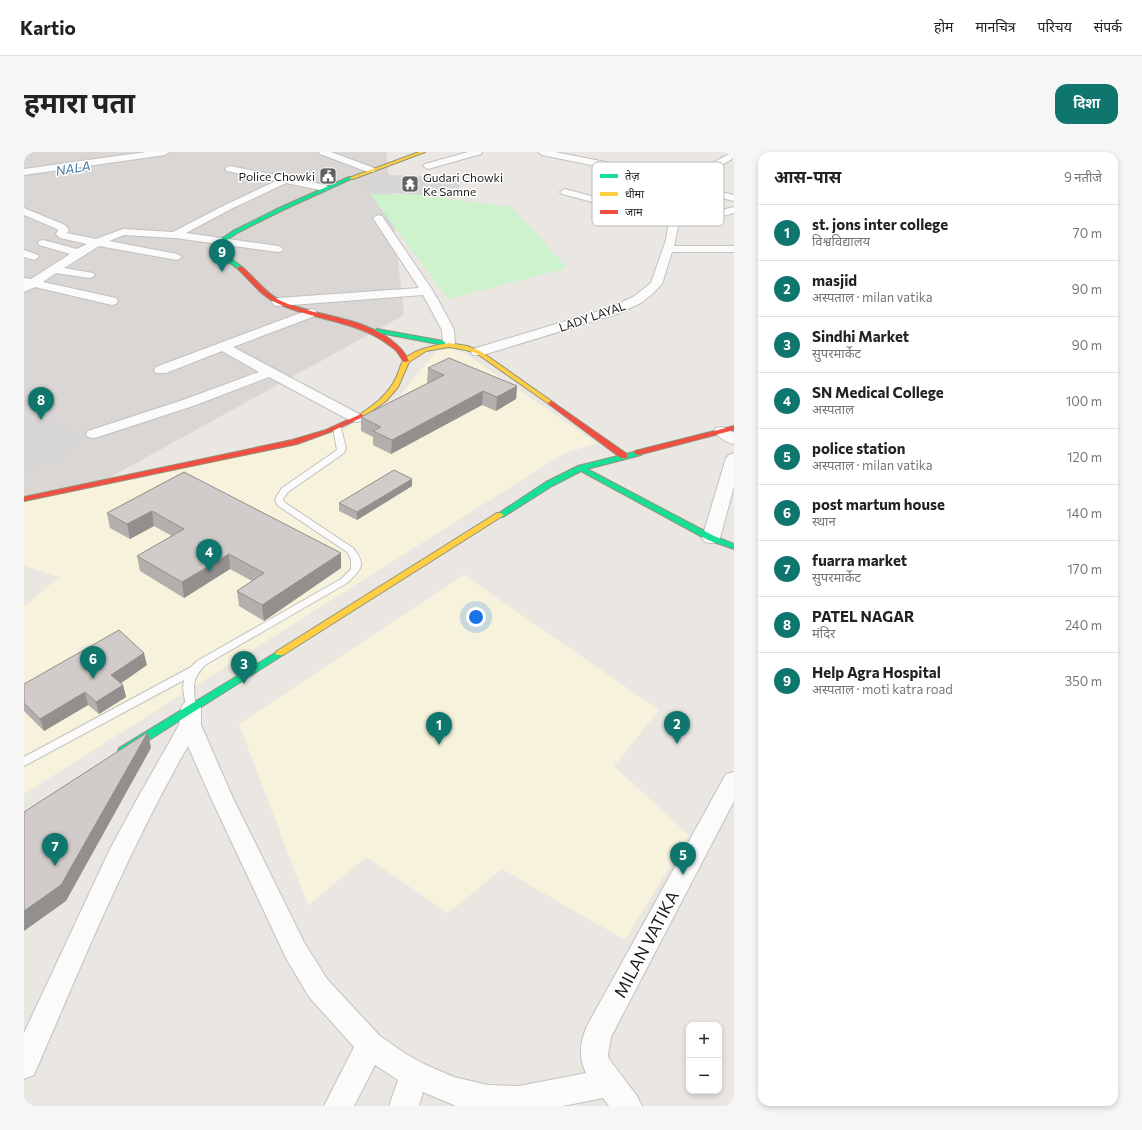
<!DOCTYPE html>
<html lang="hi">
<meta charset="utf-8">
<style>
:root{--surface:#fff;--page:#f6f6f6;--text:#222;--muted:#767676;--line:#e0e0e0;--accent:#0f766e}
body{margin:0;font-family:Commissioner,"Noto Sans Devanagari",sans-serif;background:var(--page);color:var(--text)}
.controls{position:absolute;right:12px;bottom:12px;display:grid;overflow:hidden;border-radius:8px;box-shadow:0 2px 6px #0003}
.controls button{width:36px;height:36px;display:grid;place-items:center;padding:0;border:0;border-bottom:1px solid var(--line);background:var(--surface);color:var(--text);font:20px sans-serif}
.you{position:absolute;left:452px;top:465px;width:14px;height:14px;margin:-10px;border:3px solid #fff;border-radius:50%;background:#1a73e8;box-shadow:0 0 0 6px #1a73e833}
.badge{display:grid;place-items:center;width:26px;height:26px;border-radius:50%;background:var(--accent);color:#fff;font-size:13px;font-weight:700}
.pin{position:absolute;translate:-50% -33px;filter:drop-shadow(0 1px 2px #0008)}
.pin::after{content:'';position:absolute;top:21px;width:14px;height:12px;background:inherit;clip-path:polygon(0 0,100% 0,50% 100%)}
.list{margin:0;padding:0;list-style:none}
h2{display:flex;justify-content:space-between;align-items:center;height:52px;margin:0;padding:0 16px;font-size:17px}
h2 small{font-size:13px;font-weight:400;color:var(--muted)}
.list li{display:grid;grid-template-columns:26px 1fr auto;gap:12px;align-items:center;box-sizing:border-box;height:56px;padding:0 16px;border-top:1px solid var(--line)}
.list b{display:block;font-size:15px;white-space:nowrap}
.list p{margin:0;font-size:13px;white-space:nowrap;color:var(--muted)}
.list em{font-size:13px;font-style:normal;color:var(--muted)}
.map{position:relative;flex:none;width:710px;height:954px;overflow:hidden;border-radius:12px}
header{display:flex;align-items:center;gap:24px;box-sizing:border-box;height:56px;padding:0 20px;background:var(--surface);border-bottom:1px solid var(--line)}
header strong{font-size:19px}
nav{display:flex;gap:22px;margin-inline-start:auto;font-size:14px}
.intro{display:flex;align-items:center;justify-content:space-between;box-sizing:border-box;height:96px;padding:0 24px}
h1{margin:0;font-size:28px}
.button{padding:10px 18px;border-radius:12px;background:var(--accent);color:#fff;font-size:14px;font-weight:700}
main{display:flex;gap:24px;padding:0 24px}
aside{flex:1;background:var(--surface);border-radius:12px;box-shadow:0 2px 6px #0003}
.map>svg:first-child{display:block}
.residential{fill:#d9d6d4}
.education{fill:#f6f2db}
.religious{fill:#d8d6d4}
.park{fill:#cef2cb}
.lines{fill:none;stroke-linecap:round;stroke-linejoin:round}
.stream{stroke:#b3d9df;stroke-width:3}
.lane-casing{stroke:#c2c1bf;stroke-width:2}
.street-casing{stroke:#c2c1bf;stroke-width:2}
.fast-casing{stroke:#93927a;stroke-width:2}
.slow-casing{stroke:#93927a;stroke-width:2}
.jam-casing{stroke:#93927a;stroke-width:2}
.lane{fill:#fcfbfb;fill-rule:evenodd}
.street{fill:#fcfbfb;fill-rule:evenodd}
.fast{fill:#16e098;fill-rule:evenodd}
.slow{fill:#ffcf43;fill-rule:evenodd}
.jam{fill:#f24e42;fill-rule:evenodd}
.wall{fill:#b4afad}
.shaded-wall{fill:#928f8d}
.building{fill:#d1ccc9;stroke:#928f8d}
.labels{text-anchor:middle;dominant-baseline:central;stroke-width:3;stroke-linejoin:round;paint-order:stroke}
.far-poi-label{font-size:12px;fill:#1b1b1b;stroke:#fff;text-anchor:end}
.far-street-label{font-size:12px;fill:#1b1b1b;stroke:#fff}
.far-water-label{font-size:13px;font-style:italic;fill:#407aa6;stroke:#fff}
.near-street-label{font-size:17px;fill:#1b1b1b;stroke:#fff}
.key{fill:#fff;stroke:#bbb;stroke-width:1}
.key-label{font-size:11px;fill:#1b1b1b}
</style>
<header>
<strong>Kartio</strong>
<nav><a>होम</a><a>मानचित्र</a><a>परिचय</a><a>संपर्क</a></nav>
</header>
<div class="intro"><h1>हमारा पता</h1><a class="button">दिशा</a></div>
<main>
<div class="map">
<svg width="710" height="954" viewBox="0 0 710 954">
<rect width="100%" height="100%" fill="#eae6e2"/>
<path class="residential" d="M0,0H362L380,163L0,373Z"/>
<path class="education" d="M428,196L443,203L573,291L539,302L0,642V455L35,425L0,414V349L321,276L377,243L395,219L413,199Z
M440,423L635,558L590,614L665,683L601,788L478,717L424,761L342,705L284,754L215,572Z"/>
<path class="religious" d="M349,22L432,26L438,41L430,46L332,38Z
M9,245L58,288L34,312L0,319V247Z"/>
<path class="park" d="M346,42L395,43L488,55L543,116L424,147Z"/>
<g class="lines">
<path class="stream" d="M0,23L23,20"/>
<g class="lane-casing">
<path id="lane" d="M310,274H316L317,276L322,296L320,301L264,340L259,347L260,350L329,396C343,413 337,418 323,431L181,513C166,528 170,537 172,556L171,559H163L162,556L159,536L160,528L0,614V605L167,515L173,509L317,427L327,417V407L323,400L253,353L251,347L258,336L313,298L309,276Z"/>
</g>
<g class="street-casing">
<path id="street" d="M122,0H145L141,3L0,23V17Z
M295,0H307L350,16L352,18L350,20H344L296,2Z
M444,0H458L457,2L404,17L399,14L401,12Z
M514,0H531L627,19L646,24L650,29L654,30L705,2H710V6L664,32L710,43V49L651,35L648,45L650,62C675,63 686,61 710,55V61C690,67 672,69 651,68L654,75L650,94H710V100H648L638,132L627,143L617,151L593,162L459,203H449L447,200L449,197L585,156L609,145L627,131L642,88L644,75L641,67L603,59L538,42L536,40L541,37L604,54L640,60L638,45L642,31L640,28L518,3Z
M206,14L301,33L306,36L301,39L262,31L207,57L162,81L254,94L259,97L258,99L254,100L151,86L100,83L85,89L153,102L158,105L153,108L75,94L40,116L69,121L71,123L69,125L65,126L32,121L19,130L92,146L94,149L92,152L88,153L11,135L0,140V126L7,127L46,102L15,93L14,91L15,89L19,88L53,97L63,92L36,86L32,82L34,78L33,77L0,63V56L41,73L45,78L43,81L72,87L99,77L149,80L201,53L252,29L203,19L201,17L203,15Z
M354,63L358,64L409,139L424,166L430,178L431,192L430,195H420L419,192L418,178L399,143L254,154L250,153L248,150L250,147L254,146L395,136L349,66Z
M0,98L14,103L15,105L10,108L0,105Z
M287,157L291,158L293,161L291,164L209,195L337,263L339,266L337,269L332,270L327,269L245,225L169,254L74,285L69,286L64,285L62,282L64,279L159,248L235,220L198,199L142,221H132L130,218L132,215Z
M697,275L702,276L710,281V292C703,291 694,285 690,279L692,276Z
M710,301V334L696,386L693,390L687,391L681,390L678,386L702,306L705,303Z
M167,549L174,551L177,556V573L208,644L280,790L303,827L356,884L382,902L400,912L430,925L464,933L495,934L562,921C554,904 556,891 563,874L702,622L710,620V649L587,885L584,903L585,907L613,944L618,954H585L579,946L539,954H432L399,940L395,954H365L374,928L351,913L330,954H300L330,895L285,845L262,806L186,644L164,594C104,699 58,812 10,923L0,927V881L86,697L112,649L155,573L157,556L160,551Z"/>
</g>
<g class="fast-casing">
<path id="fast" d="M325,25L329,26L259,58L213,81L200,90L202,103L218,115V117C214,117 212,116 209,113C199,107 195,101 194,89L209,79L255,56Z
M353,177L419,189L422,191L419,193L351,180L350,179Z
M614,299L618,301L617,303L563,317L690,384L710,392V397L684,388L557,319L528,334L479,365H476L472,363L522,330L554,314Z
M256,498L261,501L259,503L103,602H95L94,599L95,596Z"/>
</g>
<g class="slow-casing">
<path id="slow" d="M395,0H401L329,27L325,26Z
M425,191L443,194L456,199L530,251L527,253L525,252L452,201L442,198L425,195L402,199L385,210L374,235L362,249L339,265H335V263C350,253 364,243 372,226C375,221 376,213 379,209C387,198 413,193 425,191Z
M473,361H476L480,363L259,503H253L251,501L253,499Z"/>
</g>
<g class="jam-casing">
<path id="jam" d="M214,115H218C231,126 242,142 257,149C294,166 343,164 374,194C379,198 382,204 385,209L380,210C376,205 374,199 369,196C336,168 290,169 253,151C237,144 227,129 214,117Z
M527,249L603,302V306H597L525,252L524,251Z
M337,262L340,264L339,265L306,280L273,292L0,349V345L268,288L302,278Z
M710,274V278L614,303L610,301L611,299Z"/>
</g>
<use href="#lane" class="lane"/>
<use href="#street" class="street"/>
<use href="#fast" class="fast"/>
<use href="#slow" class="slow"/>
<use href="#jam" class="jam"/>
</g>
<path class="wall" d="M404,216L493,234L492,247L472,259L458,253L367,302L349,293V285L337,279V265L405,231L403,230Z
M160,320L317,416L240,469L215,454L213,439L228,429L206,417L160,446L116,419L113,404L148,384L130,374L106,387L86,376L83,361Z
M388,334L333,368L315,359V351Z
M123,513L97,531L99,533L102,545L75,562L64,553L20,579L0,559V532Z"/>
<path class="shaded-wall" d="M493,234L492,247L472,259L473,245Z
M459,239L458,253L367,302L368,288Z
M388,327V334L333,368V360Z
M128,359L130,374L106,387L103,372Z
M317,401V416L240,469L238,453Z
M205,402L206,417L160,446L158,430Z
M120,501L123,513L90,536L87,523Z
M99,533L102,545L75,562L72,550Z
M61,540L64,553L20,579L16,567Z
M124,580L127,596L42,749L0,779V759Z"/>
<path class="building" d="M425,206L493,234L473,245L459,239L368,288L349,279L357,275L337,265L420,223L404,216Z
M370,318L388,327L333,360L315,351Z
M160,320L317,401L238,453L213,439L240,421L205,402L158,430L113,404L160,377L128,359L103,372L83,361Z
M95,478L120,501L87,523L99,533L72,550L61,540L16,567L0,551V532Z
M124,580L37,733L0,759V660Z"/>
<defs>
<g id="civic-square" transform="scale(0.9)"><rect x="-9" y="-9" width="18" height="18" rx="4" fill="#636261" stroke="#fff"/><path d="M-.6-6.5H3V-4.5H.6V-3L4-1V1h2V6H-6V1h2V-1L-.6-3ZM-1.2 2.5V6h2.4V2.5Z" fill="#fff"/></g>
<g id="temple-square" transform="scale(0.9)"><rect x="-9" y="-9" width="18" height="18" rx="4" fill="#636261" stroke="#fff"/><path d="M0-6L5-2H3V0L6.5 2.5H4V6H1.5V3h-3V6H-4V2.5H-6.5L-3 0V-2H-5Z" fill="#fff"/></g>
</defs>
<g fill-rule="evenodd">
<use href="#civic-square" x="304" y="24"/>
<use href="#temple-square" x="386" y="32"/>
</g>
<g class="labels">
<g class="far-poi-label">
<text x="291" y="24">Police Chowki</text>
<text x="399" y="25" text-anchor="start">Gudari Chowki<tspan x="399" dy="14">Ke Samne</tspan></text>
</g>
<g class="far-street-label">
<text transform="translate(568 164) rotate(-19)">LADY LAYAL</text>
</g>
<g class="far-water-label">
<text transform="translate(49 16) rotate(-9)">NALA</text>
</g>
<g class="near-street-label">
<text transform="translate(622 792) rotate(-62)">MILAN VATIKA</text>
</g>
</g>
<rect x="568" y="10" width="132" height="64" rx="6" class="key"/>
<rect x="576" y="22" width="18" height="4" fill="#16e098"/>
<rect x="576" y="40" width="18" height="4" fill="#ffcf43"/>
<rect x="576" y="58" width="18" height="4" fill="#f24e42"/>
<g class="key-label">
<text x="601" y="28">तेज़</text>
<text x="601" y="46">धीमा</text>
<text x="601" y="64">जाम</text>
</g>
</svg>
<div class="controls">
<button>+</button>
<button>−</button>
</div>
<div class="you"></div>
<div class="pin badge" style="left:415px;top:593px">1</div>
<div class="pin badge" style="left:653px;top:592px">2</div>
<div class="pin badge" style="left:220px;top:532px">3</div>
<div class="pin badge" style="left:185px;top:420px">4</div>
<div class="pin badge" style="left:659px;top:723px">5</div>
<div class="pin badge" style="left:69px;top:527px">6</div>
<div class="pin badge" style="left:31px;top:714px">7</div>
<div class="pin badge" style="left:17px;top:268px">8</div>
<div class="pin badge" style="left:198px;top:120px">9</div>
</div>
<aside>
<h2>आस-पास<small>9 नतीजे</small></h2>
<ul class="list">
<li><span class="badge">1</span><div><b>st. jons inter college</b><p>विश्वविद्यालय</p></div><em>70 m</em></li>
<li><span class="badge">2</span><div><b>masjid</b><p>अस्पताल · milan vatika</p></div><em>90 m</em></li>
<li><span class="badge">3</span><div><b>Sindhi Market</b><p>सुपरमार्केट</p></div><em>90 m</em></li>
<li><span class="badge">4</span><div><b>SN Medical College</b><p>अस्पताल</p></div><em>100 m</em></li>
<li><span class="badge">5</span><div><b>police station</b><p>अस्पताल · milan vatika</p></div><em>120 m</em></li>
<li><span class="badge">6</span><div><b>post martum house</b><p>स्थान</p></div><em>140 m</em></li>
<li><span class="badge">7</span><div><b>fuarra market</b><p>सुपरमार्केट</p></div><em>170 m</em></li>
<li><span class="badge">8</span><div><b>PATEL NAGAR</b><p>मंदिर</p></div><em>240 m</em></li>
<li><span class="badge">9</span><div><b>Help Agra Hospital</b><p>अस्पताल · moti katra road</p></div><em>350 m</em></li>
</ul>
</aside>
</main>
